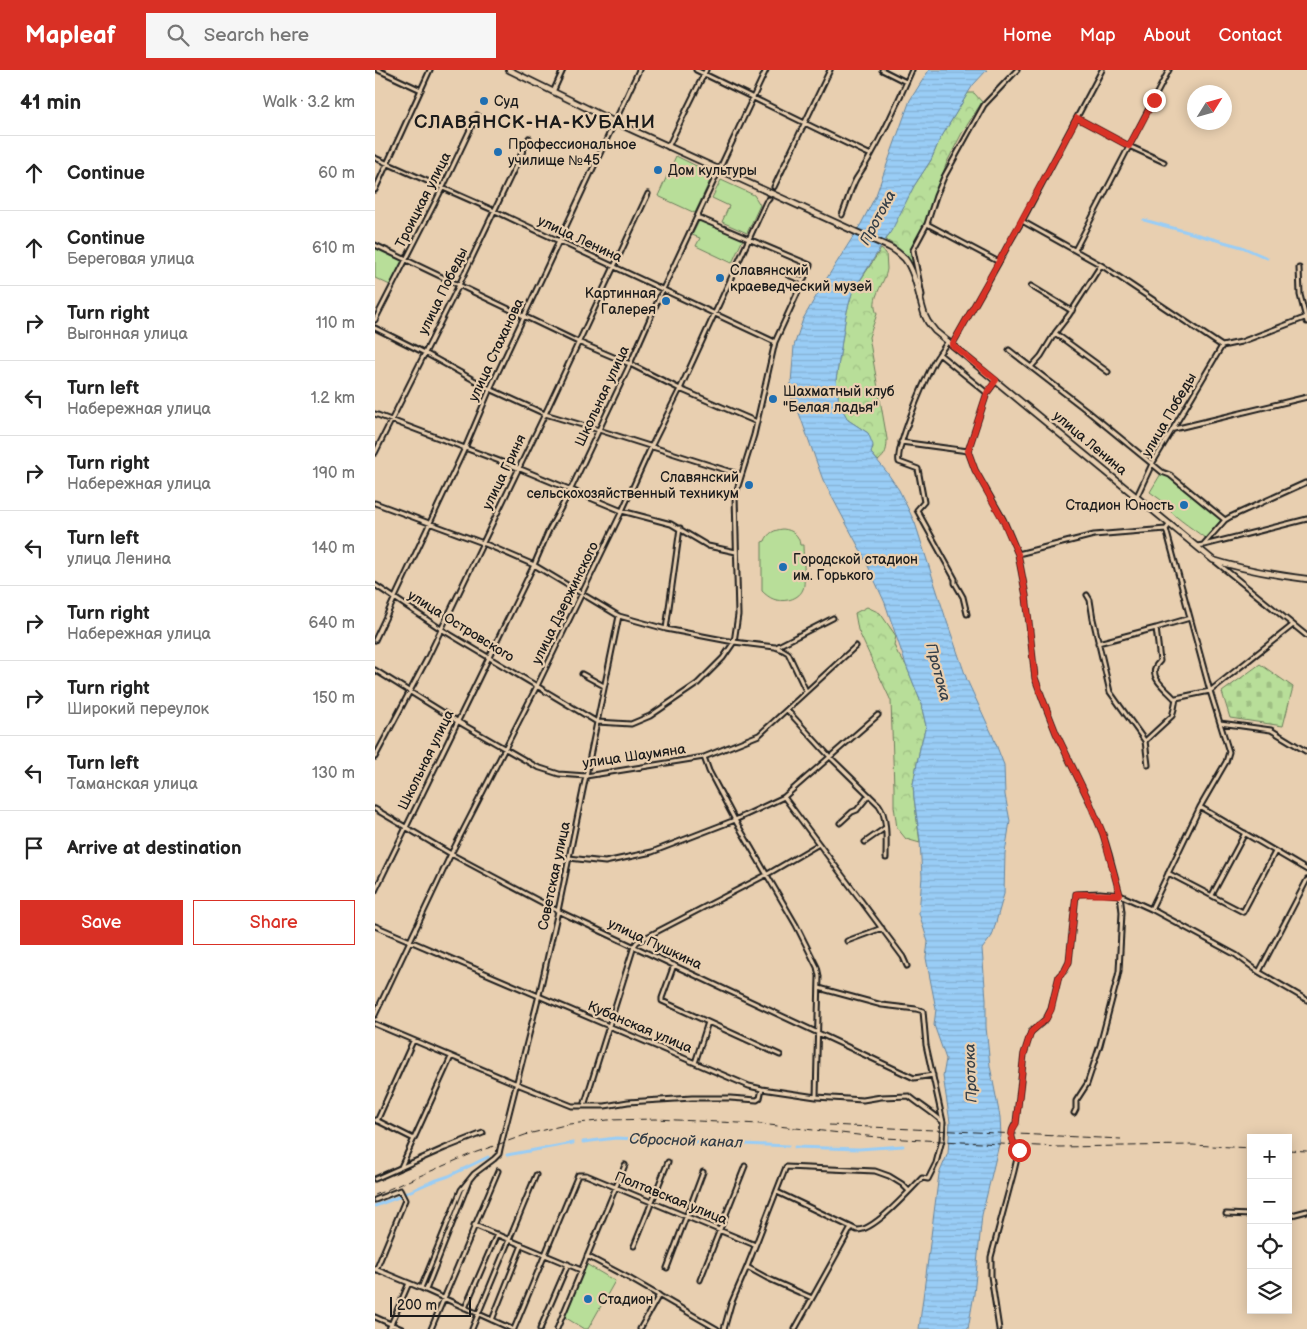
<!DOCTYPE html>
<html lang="en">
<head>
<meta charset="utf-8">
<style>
  :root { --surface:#fff; --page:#f6f6f6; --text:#222; --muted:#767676; --line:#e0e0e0; --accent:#d93025 }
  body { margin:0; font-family:"Balsamiq Sans",sans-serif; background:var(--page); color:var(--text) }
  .controls { position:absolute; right:15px; bottom:15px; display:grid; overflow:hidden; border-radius:0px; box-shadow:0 2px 12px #0003 }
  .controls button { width:45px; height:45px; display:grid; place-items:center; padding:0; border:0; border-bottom:1px solid var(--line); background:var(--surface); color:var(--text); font:25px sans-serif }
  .compass { position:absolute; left:812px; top:15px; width:45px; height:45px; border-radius:50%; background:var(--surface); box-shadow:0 2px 12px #0003; rotate:53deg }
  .scale { position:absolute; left:15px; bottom:12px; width:81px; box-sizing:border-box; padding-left:5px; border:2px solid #1c1c1c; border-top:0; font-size:14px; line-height:18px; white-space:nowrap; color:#1c1c1c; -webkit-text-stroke:4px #e8cfb0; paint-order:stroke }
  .stop { position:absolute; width:15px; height:15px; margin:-11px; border:4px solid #d93025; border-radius:50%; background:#fff }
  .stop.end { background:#d93025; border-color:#fff; box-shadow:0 1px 5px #0008 }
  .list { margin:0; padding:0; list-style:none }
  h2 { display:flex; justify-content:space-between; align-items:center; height:65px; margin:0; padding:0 20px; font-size:21px }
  h2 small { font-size:16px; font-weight:400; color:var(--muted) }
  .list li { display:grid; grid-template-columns:32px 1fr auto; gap:15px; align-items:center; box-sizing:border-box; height:75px; padding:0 20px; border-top:1px solid var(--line) }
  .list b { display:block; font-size:19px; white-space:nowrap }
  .list p { margin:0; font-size:16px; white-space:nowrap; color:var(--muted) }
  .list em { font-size:16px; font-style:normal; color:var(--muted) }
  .actions { display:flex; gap:10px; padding:15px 20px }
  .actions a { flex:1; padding:11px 0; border:1px solid var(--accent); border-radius:0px; text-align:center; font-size:18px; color:var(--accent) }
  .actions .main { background:var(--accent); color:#fff }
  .icon { flex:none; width:28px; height:28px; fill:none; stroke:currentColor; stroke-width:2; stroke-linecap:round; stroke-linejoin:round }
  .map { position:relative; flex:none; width:932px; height:1259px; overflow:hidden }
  header { display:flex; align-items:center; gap:30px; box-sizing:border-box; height:70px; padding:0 25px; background:var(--accent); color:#fff }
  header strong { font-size:24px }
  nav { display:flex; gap:28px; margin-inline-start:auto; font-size:18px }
  .search { width:350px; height:45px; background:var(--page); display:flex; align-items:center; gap:12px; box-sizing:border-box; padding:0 18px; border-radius:0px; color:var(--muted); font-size:19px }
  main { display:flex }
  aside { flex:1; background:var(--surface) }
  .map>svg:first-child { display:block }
  .forest { fill:url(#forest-crowns); stroke:#6a7d5a }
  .cemetery { fill:url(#cemetery-stones); stroke:#6a7d5a }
  .green { fill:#b8de99; stroke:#6a7d5a }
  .water { fill:url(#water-rules); stroke:#67869f }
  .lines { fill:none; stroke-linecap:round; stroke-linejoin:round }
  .canal { stroke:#99cdf6; stroke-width:3 }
  .minor-casing { stroke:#1c1c1c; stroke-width:7 }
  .major-casing { stroke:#1c1c1c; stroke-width:8 }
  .minor { stroke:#e8cfb0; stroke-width:3 }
  .major { stroke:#e8cfb0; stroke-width:4.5 }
  .rail { stroke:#1c1c1c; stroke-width:1; stroke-dasharray:8 4; stroke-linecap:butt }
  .route { stroke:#d93025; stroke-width:6 }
  .poi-dot { fill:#1f6fb2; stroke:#e8cfb0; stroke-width:2 }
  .labels { text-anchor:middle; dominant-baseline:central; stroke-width:4.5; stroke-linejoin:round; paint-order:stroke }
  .poi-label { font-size:14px; fill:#1c1c1c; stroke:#e8cfb0; text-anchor:start }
  .street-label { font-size:14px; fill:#1c1c1c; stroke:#e8cfb0 }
  .water-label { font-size:15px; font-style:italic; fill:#353f48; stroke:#e8cfb0 }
  .district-label { font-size:19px; font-weight:bold; letter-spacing:1px; fill:#1c1c1c; stroke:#e8cfb0 }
</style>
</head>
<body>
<header>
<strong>Mapleaf</strong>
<div class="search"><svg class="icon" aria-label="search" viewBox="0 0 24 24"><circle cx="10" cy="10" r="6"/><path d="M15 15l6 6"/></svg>Search here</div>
<nav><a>Home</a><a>Map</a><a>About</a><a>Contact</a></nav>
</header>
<main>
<aside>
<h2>41 min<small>Walk · 3.2 km</small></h2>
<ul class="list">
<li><svg class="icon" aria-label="ahead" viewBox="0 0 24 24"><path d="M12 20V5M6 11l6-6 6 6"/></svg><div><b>Continue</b></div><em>60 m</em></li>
<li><svg class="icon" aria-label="ahead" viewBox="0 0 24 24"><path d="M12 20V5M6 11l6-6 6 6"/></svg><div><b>Continue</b><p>Береговая улица</p></div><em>610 m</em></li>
<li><svg class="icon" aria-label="right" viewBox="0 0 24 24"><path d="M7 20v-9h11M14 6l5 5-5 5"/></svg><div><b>Turn right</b><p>Выгонная улица</p></div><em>110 m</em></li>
<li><svg class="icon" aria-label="left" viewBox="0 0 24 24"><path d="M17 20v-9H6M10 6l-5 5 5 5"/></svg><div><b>Turn left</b><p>Набережная улица</p></div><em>1.2 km</em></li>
<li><svg class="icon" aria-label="right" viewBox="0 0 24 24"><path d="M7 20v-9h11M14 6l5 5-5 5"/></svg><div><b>Turn right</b><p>Набережная улица</p></div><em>190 m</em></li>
<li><svg class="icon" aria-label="left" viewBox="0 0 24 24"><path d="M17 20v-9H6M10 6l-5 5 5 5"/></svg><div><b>Turn left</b><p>улица Ленина</p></div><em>140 m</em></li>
<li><svg class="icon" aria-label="right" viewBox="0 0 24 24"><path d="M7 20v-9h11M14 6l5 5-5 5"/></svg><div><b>Turn right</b><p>Набережная улица</p></div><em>640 m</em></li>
<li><svg class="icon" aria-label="right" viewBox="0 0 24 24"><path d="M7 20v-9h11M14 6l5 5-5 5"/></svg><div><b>Turn right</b><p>Широкий переулок</p></div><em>150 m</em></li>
<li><svg class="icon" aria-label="left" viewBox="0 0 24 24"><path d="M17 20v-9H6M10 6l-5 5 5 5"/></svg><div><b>Turn left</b><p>Таманская улица</p></div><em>130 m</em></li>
<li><svg class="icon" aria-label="arrive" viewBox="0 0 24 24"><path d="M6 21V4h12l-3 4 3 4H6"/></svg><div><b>Arrive at destination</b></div></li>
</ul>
<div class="actions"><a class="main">Save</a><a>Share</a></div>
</aside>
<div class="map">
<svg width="932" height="1259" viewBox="0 0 932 1259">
  <defs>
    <pattern id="forest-crowns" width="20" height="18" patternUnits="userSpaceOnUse" patternTransform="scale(1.25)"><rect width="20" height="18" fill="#b8de99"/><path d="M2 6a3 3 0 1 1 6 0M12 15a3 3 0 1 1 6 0" fill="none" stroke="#9ebe83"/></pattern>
    <pattern id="cemetery-stones" width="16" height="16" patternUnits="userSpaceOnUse" patternTransform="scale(1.25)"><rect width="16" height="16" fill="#b8de99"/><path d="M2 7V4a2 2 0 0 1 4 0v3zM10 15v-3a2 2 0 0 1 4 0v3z" fill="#9ebe83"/></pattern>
    <pattern id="water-rules" width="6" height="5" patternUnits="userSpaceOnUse" patternTransform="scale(1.25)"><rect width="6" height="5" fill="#99cdf6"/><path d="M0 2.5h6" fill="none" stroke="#83afd2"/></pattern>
  </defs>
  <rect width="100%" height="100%" fill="#e8cfb0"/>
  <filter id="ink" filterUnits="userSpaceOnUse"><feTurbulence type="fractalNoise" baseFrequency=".02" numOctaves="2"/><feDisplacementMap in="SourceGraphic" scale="10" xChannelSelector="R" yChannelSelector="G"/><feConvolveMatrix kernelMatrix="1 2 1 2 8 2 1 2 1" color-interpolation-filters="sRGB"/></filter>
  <g filter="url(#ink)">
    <!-- forest -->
    <path class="forest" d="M593,23H599L607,32L587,63L572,92L550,153L535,181L542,206L541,207C532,186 531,182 511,170L539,116L556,90L564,71Z
      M506,179L511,183C511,188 512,194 512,199C510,214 494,228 502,244L494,267L512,369C512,379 511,385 503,391L496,383L498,377L493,363L473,350L464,333L461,310L471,244L477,223Z
      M492,537L505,543L521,566L519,575L523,584L531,595L545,630L551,656L545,678L538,714L539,728L545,773L531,769L522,758L519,736V718L516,631L483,560L480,543Z"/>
    <!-- cemetery -->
    <path class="cemetery" d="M885,594L918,617L908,656L855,648L847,622Z"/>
    <!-- green -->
    <path class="green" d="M301,86L338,104L320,143L283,126Z
      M346,110L379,125L385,135L372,163L347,152L354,136L337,128Z
      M325,149L368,169L357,193L321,176L325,168L317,165Z
      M0,178L28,190L15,215L0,208Z
      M787,402L847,449L830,468C817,458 794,444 786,430L775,422Z
      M408,459C418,460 424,465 425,475H428C428,483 431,514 428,519C426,525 419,529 413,530C402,532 395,529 387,521V472L390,471C393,463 399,460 408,459Z
      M211,1194L240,1211L213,1259H209L188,1246Z"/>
    <!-- water -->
    <path class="water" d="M554,0H612L598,15L593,23L564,71L556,90L539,116L518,158L477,223L471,245L461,310L464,333L473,350L493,363L498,375L496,383L511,401L524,420L540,453L570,546L592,610L617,664L629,695L630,725L635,751L630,783L629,824L617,866L607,879L611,929V957L615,996L625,1047L626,1066L607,1145L599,1224L593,1259H544L564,1104L573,1083L575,1052L568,1006L571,989L559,955L561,939L551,888L553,872L544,843L547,807L545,770L539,728L538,714L545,678L551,656L545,630L531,595L510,533L488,485L448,410L424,343L415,325L419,276L428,249L447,216L486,154L501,125L535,30Z"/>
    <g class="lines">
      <!-- canal -->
      <path class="canal" d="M769,150L867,177L892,188
        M208,1072L241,1068L413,1076
        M420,1077L484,1079L528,1076
        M132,1085L198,1073
        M29,1124L56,1112L74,1106L113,1087
        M0,1136L26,1126"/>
      <defs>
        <path id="minor" d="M3,0L46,20
          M321,0C379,28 437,57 496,85
          M507,0L531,12
          M178,22L188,0
          M702,48L754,76L789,92
          M293,77L331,0
          M0,88L120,141L400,272
          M399,117L455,0
          M0,120L55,0
          M467,145C471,135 476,118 481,109C503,77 521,36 537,0
          M322,147L435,195L428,211L413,205
          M647,151L726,195L847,276
          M552,154L624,192
          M0,175L203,272L255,294L305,319L382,352
          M700,180L794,0
          M924,198L925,225L932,252
          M656,216L697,241
          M545,230L547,225L538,180L552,154L561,126L569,107L609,35L642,0
          M0,250L69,115L102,45
          M0,258L50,283L115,319L170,344L224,360L366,405
          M680,263L733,302
          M573,271C568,279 562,286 558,294C550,310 520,378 524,392L543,399L549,432L542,440L580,509V513L588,527L592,544
          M577,275L624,192L633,175L647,151L727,0
          M847,276L866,272L932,247
          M634,280L710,339L787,402L795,405L850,450
          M564,284L612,323
          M656,297L666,286L680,263L694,245L726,195
          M621,311L612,323L593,381L600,400L628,449L643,484L651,526L660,608L668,630L681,663L715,733L728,764L734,784L745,825L747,842L744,901L742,910L725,975L712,1014L701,1031V1039L699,1043
          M0,344L143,398L247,441L296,454L333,476L361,482
          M799,359L932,327
          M526,372L593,381
          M0,383L84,215L154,68
          M762,426L777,394L847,276
          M0,433L108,473L159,495L244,546L291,559L359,572L400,577L408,580L413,583L431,621
          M829,475L932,449
          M822,476L828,475L850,450L855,447L930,413
          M643,484L719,465L791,459
          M841,492L932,566
          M0,515L66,559L222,652L256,654L275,646L322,614L348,588L359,572L363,545L360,426L379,365L400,272L428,211
          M712,525L715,530L718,549L735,622L770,671L773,695
          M781,558L785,591C783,593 781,595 780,598C776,609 793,621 799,628H800
          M291,559L305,458
          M0,570L90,378L115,319L264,0
          M723,573L781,558L815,548
          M401,577L458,548
          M0,600L82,651L162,697L184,704L211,706L329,687L384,665L481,576
          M207,604L229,616
          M412,640L455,687L504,735C513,747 511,773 511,788
          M845,653L896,660L932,682
          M770,671L797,646L799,639L801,628L835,621L918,555
          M0,687L52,589L170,344L273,124
          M329,687L334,701L360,750L421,855L442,897L444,906L441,1027
          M409,727L528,887L532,896
          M825,737L932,800
          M0,739L76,784L183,841L539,1008L558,1005
          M465,753L477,742L482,740L494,725
          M490,772L510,758
          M194,788L230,792L277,782L360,750L409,727L503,645
          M793,803L868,842L900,782
          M0,821L159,495L174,460L195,421L255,294L288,219L391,0
          M837,825L870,763
          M776,839L825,737L851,692L854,682L835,621L791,459L795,454
          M0,856L374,1016L387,1019L441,1027L488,1030L506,1027L534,1026C545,1035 557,1042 568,1052L567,1070L561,1093L553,1109L547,1108C534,1121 499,1161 482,1160L402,1122
          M472,871L507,858
          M299,895L287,928V931L405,985
          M884,902L932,810
          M444,918L507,935L541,939L548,941L551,975L568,1052
          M0,945L76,784L162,616L247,441L276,377L305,319L391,132L394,129
          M0,954L142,1014L197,1036H230L253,1032L317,1028H355L382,1030L385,1028L387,1019
          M320,993L333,952
          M209,1036L259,876L262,872L391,805L444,774
          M1,1050L39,1069
          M2,1051L38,971
          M26,1097L76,987
          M0,1109L70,1078L108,1063
          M0,1130L25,1120L30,1130L1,1200
          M851,1144L876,1145
          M913,1146L932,1141
          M99,1155L206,1200
          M259,1176L293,1092
          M212,1186L252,1207L342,1259
          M372,1197L392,1208L437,1228
          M292,1198L328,1102
          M0,1199L46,1218L137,1259
          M325,1210L370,1096
          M46,1218L86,1120L99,1104L119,1089L124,1084L125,1079L164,925L183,841L244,546
          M51,1220L94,1111
          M90,1238L122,1164
          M0,1247L27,1259
          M117,1250L147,1175
          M14,1259L34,1213
          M56,1259L123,1101
          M97,1259L161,1105
          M139,1259L203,1105H211L380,1175
          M165,1259L193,1194
          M182,1259L250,1095
          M265,1259L284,1225
          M349,1259L356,1234L372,1197L411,1097L500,1101L514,1106L527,1114L534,1121
          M420,1259L476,1158
          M624,1259L616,1206V1187L639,1101L644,1080C636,1071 634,1063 641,1053L649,984L656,962L671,949L676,939L684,906L690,900L694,892L701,824L725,823L745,825L776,839L861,885L884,902L932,930"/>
        <path id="major" d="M134,0L240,52L514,177C520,180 525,184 530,189C541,203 544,229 550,246L553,252L560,261L838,490C869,500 900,505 932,509"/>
      </defs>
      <!-- minor casing -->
      <use href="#minor" class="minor-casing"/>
      <!-- major casing -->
      <use href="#major" class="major-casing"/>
      <!-- minor -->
      <use href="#minor" class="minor"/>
      <!-- major -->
      <use href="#major" class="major"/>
      <!-- rail -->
      <path class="rail" d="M454,1055L746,1069
        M913,1080L932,1081
        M0,1125L96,1084L153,1064L194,1054L233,1050L281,1049L385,1054L510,1068L683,1077L817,1075L876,1078"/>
    </g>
  </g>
  <g class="lines" filter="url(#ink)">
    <!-- route -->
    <path class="route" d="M644,1080C636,1072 634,1063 641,1054L649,984L656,962L671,949L676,940L684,906L690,900L694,892L701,824L745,825L728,764L715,733L681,663L668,630L660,608L651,526L643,484L628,450L600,400L593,381L612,323L621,310L577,275C620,200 661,124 702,48L754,76L779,30"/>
  </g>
  <!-- markers -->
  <g class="poi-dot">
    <circle cx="109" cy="31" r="5"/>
    <circle cx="123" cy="82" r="5"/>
    <circle cx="283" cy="100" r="5"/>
    <circle cx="345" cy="208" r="5"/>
    <circle cx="291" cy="231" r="5"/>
    <circle cx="398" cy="329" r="5"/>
    <circle cx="374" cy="415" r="5"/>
    <circle cx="809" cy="435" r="5"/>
    <circle cx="408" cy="497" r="5"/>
    <circle cx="213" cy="1229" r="5"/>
  </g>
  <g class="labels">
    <!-- poi labels -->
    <g class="poi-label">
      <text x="119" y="31">Суд</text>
      <text x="133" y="74">Профессиональное<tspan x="133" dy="16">училище №45</tspan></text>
      <text x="293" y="100">Дом культуры</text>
      <text x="355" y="200">Славянский<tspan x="355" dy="16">краеведческий музей</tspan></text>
      <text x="281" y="223" text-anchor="end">Картинная<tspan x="281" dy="16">Галерея</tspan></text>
      <text x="408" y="321">Шахматный клуб<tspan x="408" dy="16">"Белая ладья"</tspan></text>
      <text x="364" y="407" text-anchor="end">Славянский<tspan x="364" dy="16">сельскохозяйственный техникум</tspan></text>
      <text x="799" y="435" text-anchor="end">Стадион Юность</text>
      <text x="418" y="489">Городской cтадион<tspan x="418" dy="16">им. Горького</tspan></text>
      <text x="223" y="1229">Стадион</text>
    </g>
    <!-- street labels -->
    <g class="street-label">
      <text transform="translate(48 130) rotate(-63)">Троицкая улица</text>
      <text transform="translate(205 169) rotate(25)">улица Ленина</text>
      <text transform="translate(68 221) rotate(-64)">улица Победы</text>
      <text transform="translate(121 280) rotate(-65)">улица Стаханова</text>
      <text transform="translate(227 326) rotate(-65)">Школьная улица</text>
      <text transform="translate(794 345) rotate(-60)">улица Победы</text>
      <text transform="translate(715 373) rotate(40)">улица Ленина</text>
      <text transform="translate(129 402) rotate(-64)">улица Гриня</text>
      <text transform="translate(190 533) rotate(-64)">улица Дзержинского</text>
      <text transform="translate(86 556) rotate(32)">улица Островского</text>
      <text transform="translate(259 686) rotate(-8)">улица Шаумяна</text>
      <text transform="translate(51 690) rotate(-64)">Школьная улица</text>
      <text transform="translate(179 806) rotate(-78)">Советская улица</text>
      <text transform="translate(280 874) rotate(25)">улица Пушкина</text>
      <text transform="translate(265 957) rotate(23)">Кубанская улица</text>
      <text transform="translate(296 1128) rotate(22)">Полтавская улица</text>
    </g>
    <!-- water labels -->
    <g class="water-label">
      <text transform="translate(503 148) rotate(-62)">Протока</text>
      <text transform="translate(563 602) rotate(75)">Протока</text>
      <text transform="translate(596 1003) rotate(-92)">Протока</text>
      <text transform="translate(311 1071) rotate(2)">Сбросной канал</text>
    </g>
    <!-- district labels -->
    <g class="district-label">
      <text x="160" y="52">СЛАВЯНСК-НА-КУБАНИ</text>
    </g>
  </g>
</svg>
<div class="controls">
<button>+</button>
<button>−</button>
<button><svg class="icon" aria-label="locate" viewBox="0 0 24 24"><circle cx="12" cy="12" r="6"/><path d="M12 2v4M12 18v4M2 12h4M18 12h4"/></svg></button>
<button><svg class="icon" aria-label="layers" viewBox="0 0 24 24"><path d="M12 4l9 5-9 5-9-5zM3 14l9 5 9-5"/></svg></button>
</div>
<svg class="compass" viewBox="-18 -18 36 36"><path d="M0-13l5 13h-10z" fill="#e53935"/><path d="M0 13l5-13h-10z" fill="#767676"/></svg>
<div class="scale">200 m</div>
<div class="stop" style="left:644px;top:1080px"></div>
<div class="stop end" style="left:779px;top:30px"></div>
</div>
</main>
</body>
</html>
